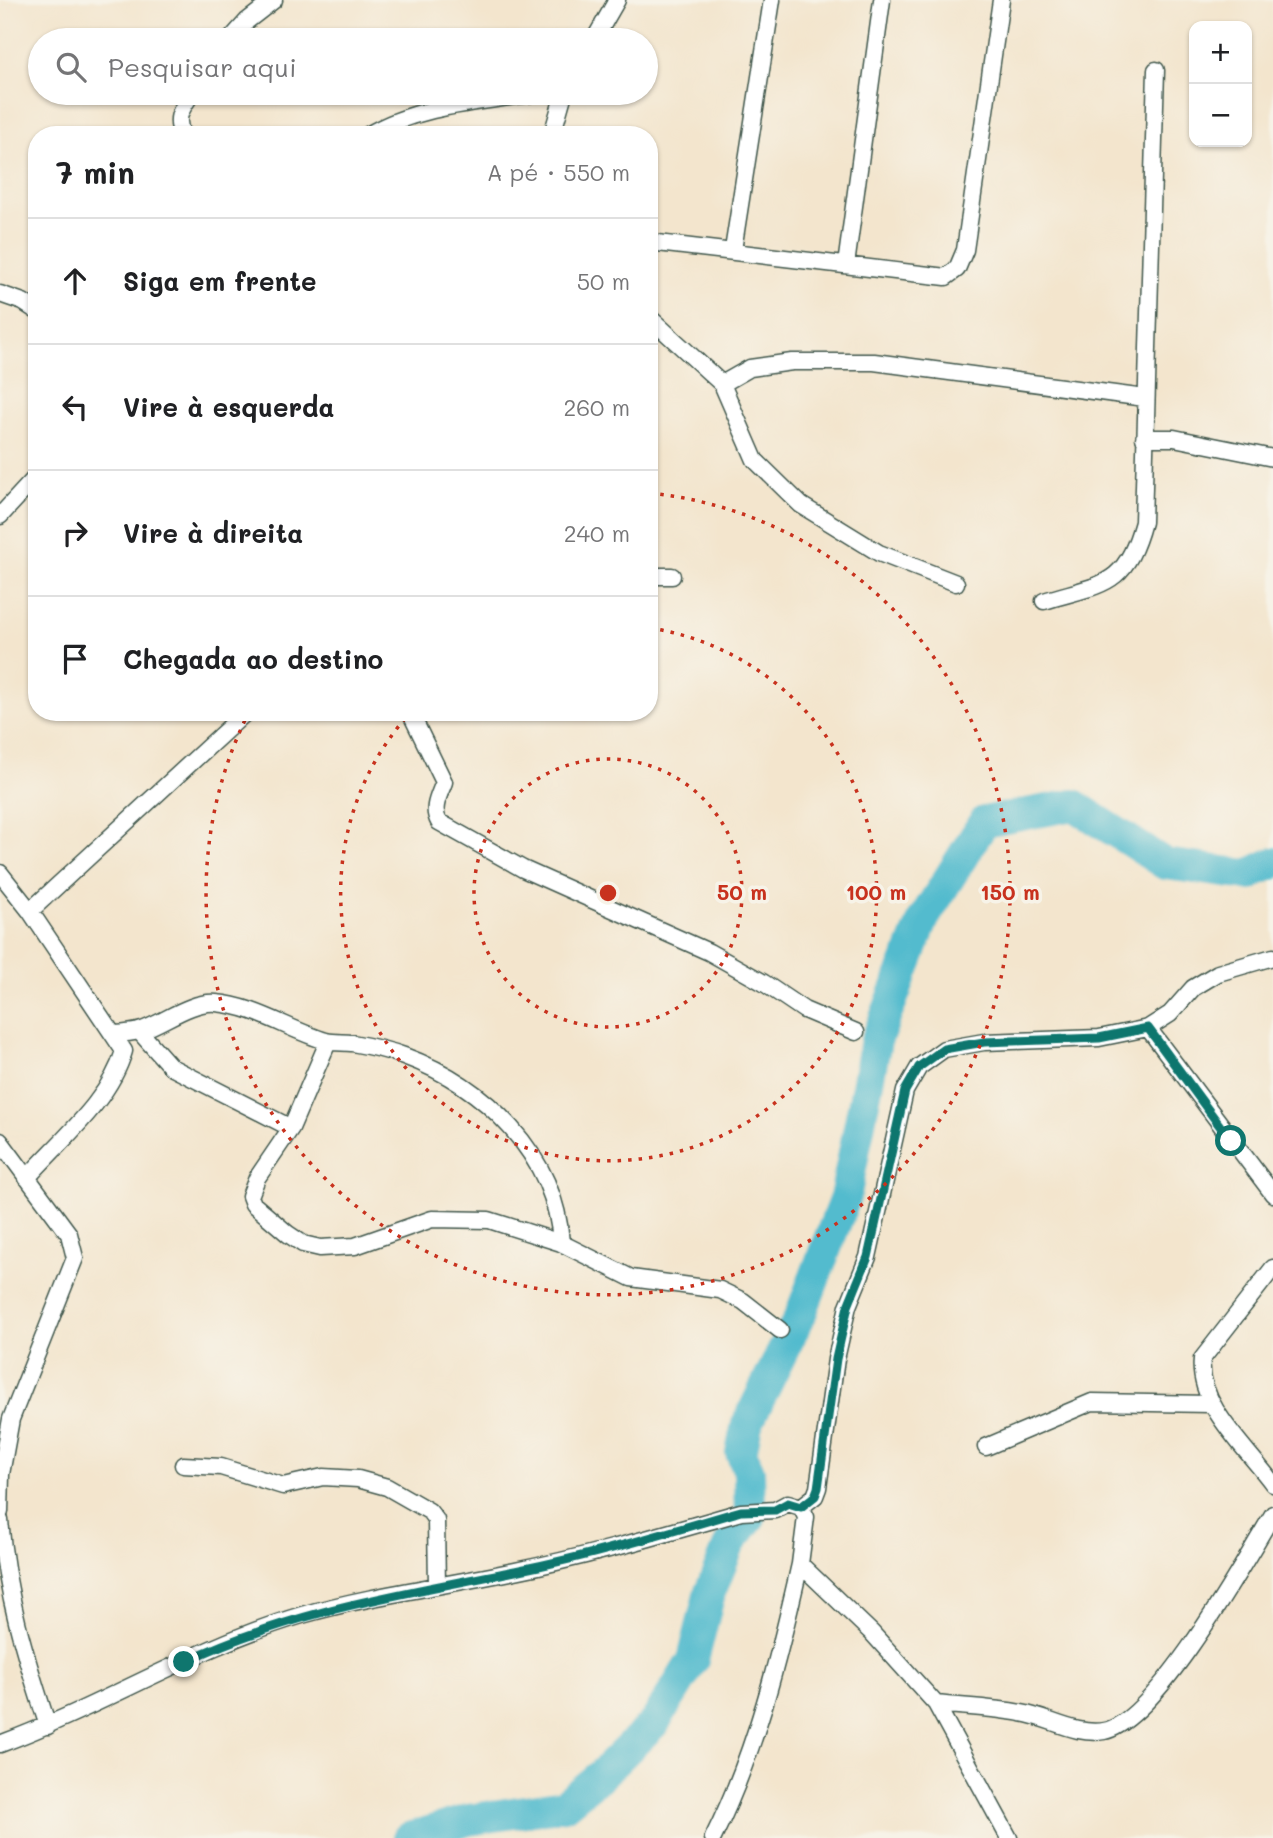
<!DOCTYPE html>
<html lang="pt">
<head>
<meta charset="utf-8">
<style>
  :root { --surface:#fff; --page:#f6f6f6; --text:#202124; --muted:#757577; --line:#e0e0e0 }
  body { margin:0; font-family:Mali,sans-serif; background:var(--page); color:var(--text) }
  .controls { position:absolute; right:21px; top:21px; display:grid; overflow:hidden; border-radius:14px; box-shadow:0 2px 5px #0004 }
  .controls button { width:63px; height:63px; display:grid; place-items:center; padding:0; border:0; border-bottom:2px solid var(--line); background:var(--surface); color:var(--text); font:35px sans-serif }
  .stop { position:absolute; width:21px; height:21px; margin:-16px; border:5px solid #0f766e; border-radius:50%; background:#fff }
  .stop.end { background:#0f766e; border-color:#fff; box-shadow:0 2px 7px #0008 }
  .list { margin:0; padding:0; list-style:none }
  h2 { display:flex; justify-content:space-between; align-items:center; height:91px; margin:0; padding:0 28px; font-size:30px }
  h2 small { font-size:23px; font-weight:400; color:var(--muted) }
  .list li { display:grid; grid-template-columns:46px 1fr auto; gap:21px; align-items:center; box-sizing:border-box; height:126px; padding:0 28px; border-top:2px solid var(--line) }
  .list b { display:block; font-size:26px; white-space:nowrap }
  .list em { font-size:23px; font-style:normal; color:var(--muted) }
  .icon { flex:none; width:38px; height:38px; fill:none; stroke:currentColor; stroke-width:2; stroke-linecap:round; stroke-linejoin:round }
  .map { position:relative; flex:none; width:1273px; height:1838px; overflow:hidden }
  .search { position:absolute; background:var(--surface); box-shadow:0 2px 5px #0004; left:28px; top:28px; width:630px; height:77px; display:flex; align-items:center; gap:18px; box-sizing:border-box; padding:0 24px; border-radius:38px; color:var(--muted); font-size:26px }
  .panel { position:absolute; background:var(--surface); box-shadow:0 2px 5px #0004; left:28px; top:126px; width:630px; height:595px; border-radius:28px }
  .map>svg:first-child { display:block }
  .lines { fill:none; stroke-linecap:round; stroke-linejoin:round }
  .river { stroke:#52bbce; stroke-width:32 }
  .street-casing { stroke:#3f564b; stroke-width:19 }
  .street { stroke:#fff; stroke-width:16 }
  .route { stroke:#0f766e; stroke-width:9 }
  .ring { fill:none; stroke:#c8321e; stroke-width:3.5; stroke-dasharray:3.5 7 }
  .centre { fill:#c8321e; stroke:#f7f3e8; stroke-width:3.5 }
  .ring-label { font-size:21px; text-anchor:middle; font-weight:bold; fill:#c8321e; stroke:#f7f3e8; stroke-width:7; stroke-linejoin:round; paint-order:stroke }
</style>
</head>
<body>
<div class="map">
<svg width="1273" height="1838" viewBox="0 0 1273 1838">
  <rect width="100%" height="100%" fill="#f7f3e8"/>
  <filter id="ink" filterUnits="userSpaceOnUse"><feTurbulence type="fractalNoise" baseFrequency=".0143" numOctaves="2"/><feDisplacementMap in="SourceGraphic" scale="14" xChannelSelector="R" yChannelSelector="G"/><feConvolveMatrix kernelMatrix="1 2 1 2 8 2 1 2 1" color-interpolation-filters="sRGB"/></filter>
  <filter id="wash" filterUnits="userSpaceOnUse"><feTurbulence type="fractalNoise" baseFrequency=".00686" numOctaves="4" result="noise"/><feDisplacementMap in="SourceGraphic" scale="28" xChannelSelector="R" yChannelSelector="G"/><feGaussianBlur stdDeviation="1.57" result="paint"/><feColorMatrix in="noise" values="0 0 0 0 0 0 0 0 0 0 0 0 0 0 0 0 0 1.4 0 .05"/><feComposite in="paint" operator="in"/></filter>
  <g filter="url(#wash)">
    <rect width="100%" height="100%" fill="#f3e5cd"/>
    <g class="lines">
      <!-- river -->
      <path class="river" d="M409,1838L468,1820L564,1805L602,1774L655,1722L693,1660L710,1592L730,1543L750,1517L749,1471L741,1453L747,1424L800,1316L845,1198L876,1041L924,918L984,822L1074,805L1165,864L1248,875L1273,863"/>
    </g>
  </g>
  <g filter="url(#ink)">
    <g class="lines">
      <defs>
        <path id="street" d="M230,40L247,21L274,0
          M594,40L617,0
          M183,135C173,118 183,107 192,93
          M368,135C416,106 480,102 535,93
          M552,135L564,93
          M649,242L946,277L957,269L965,250L1001,0
          M733,250L772,0
          M846,265L882,0
          M0,294L23,302L37,311
          M649,317L722,384L755,460L801,505L879,553L956,583
          M722,384L750,368L792,362H874L1145,398
          M1144,438H1174L1273,458
          M0,516L37,476
          M649,576H672
          M1044,601C1103,583 1125,588 1143,522L1156,70
          M410,712L444,782C439,796 431,808 439,822L523,869L709,952L764,983L804,1010L856,1032
          M0,873L30,911L124,1051C110,1100 61,1140 27,1178
          M30,911L246,712
          M1148,1028L1273,1194
          M139,1031L171,1067L291,1128
          M116,1034C125,1033 134,1033 142,1030C165,1022 191,1001 216,1003C255,1006 289,1030 326,1041C334,1043 344,1042 352,1043C369,1046 388,1050 404,1056C484,1085 556,1155 561,1243
          M328,1042L291,1128L257,1178L250,1196L253,1204L288,1234L303,1244L320,1248L355,1246L432,1219L489,1220L561,1243L631,1278L720,1290L743,1301L780,1330
          M0,1141L69,1234L75,1258L11,1419L1,1474L0,1512
          M1273,1268L1202,1359C1197,1405 1246,1447 1273,1484
          M986,1447L1092,1402L1210,1404
          M183,1465L221,1467L283,1486L323,1477L358,1479L387,1487L429,1511L436,1520L437,1586
          M801,1507L815,1496L818,1488L836,1359L848,1306L868,1257L905,1091L919,1067L944,1049L984,1042L1099,1038L1148,1028L1170,1014L1193,988L1218,973L1273,957
          M0,1520C6,1594 25,1656 48,1726
          M936,1704C964,1707 993,1708 1021,1713C1048,1717 1076,1736 1104,1731C1155,1722 1245,1561 1273,1514
          M0,1744C103,1706 197,1646 302,1615C372,1595 444,1586 515,1571C591,1556 667,1533 741,1512L775,1510L788,1503L801,1507L806,1517L800,1564L872,1633L936,1704L1009,1838
          M713,1838C756,1751 779,1657 800,1564"/>
      </defs>
      <!-- street casing -->
      <use href="#street" class="street-casing"/>
      <!-- street -->
      <use href="#street" class="street"/>
    </g>
  </g>
  <g class="lines" filter="url(#ink)">
    <!-- route -->
    <path class="route" d="M184,1662C294,1610 398,1595 515,1571C591,1556 667,1533 741,1511L775,1510L788,1503L801,1507L815,1496L818,1488L836,1359L848,1306L868,1257L905,1091L919,1067L944,1049L984,1042L1099,1038L1148,1028L1231,1141"/>
  </g>
  <!-- distance rings -->
  <g class="ring">
    <circle cx="608" cy="893" r="134"/>
    <path d="M650 628A268 268 0 1 1 409 714"/>
    <path d="M650 493A402 402 0 1 1 248 714"/>
  </g>
  <circle cx="608" cy="893" r="10" class="centre"/>
  <g class="ring-label">
    <text x="742" y="900">50 m</text>
    <text x="876" y="900">100 m</text>
    <text x="1010" y="900">150 m</text>
  </g>
</svg>
<div class="controls">
<button>+</button>
<button>−</button>
</div>
<div class="stop" style="left:1231px;top:1141px"></div>
<div class="stop end" style="left:184px;top:1662px"></div>
<div class="search"><svg class="icon" aria-label="search" viewBox="0 0 24 24"><circle cx="10" cy="10" r="6"/><path d="M15 15l6 6"/></svg>Pesquisar aqui</div>
<section class="panel">
<h2>7 min<small>A pé · 550 m</small></h2>
<ul class="list">
<li><svg class="icon" aria-label="ahead" viewBox="0 0 24 24"><path d="M12 20V5M6 11l6-6 6 6"/></svg><div><b>Siga em frente</b></div><em>50 m</em></li>
<li><svg class="icon" aria-label="left" viewBox="0 0 24 24"><path d="M17 20v-9H6M10 6l-5 5 5 5"/></svg><div><b>Vire à esquerda</b></div><em>260 m</em></li>
<li><svg class="icon" aria-label="right" viewBox="0 0 24 24"><path d="M7 20v-9h11M14 6l5 5-5 5"/></svg><div><b>Vire à direita</b></div><em>240 m</em></li>
<li><svg class="icon" aria-label="arrive" viewBox="0 0 24 24"><path d="M6 21V4h12l-3 4 3 4H6"/></svg><div><b>Chegada ao destino</b></div></li>
</ul>
</section>
</div>
</body>
</html>
